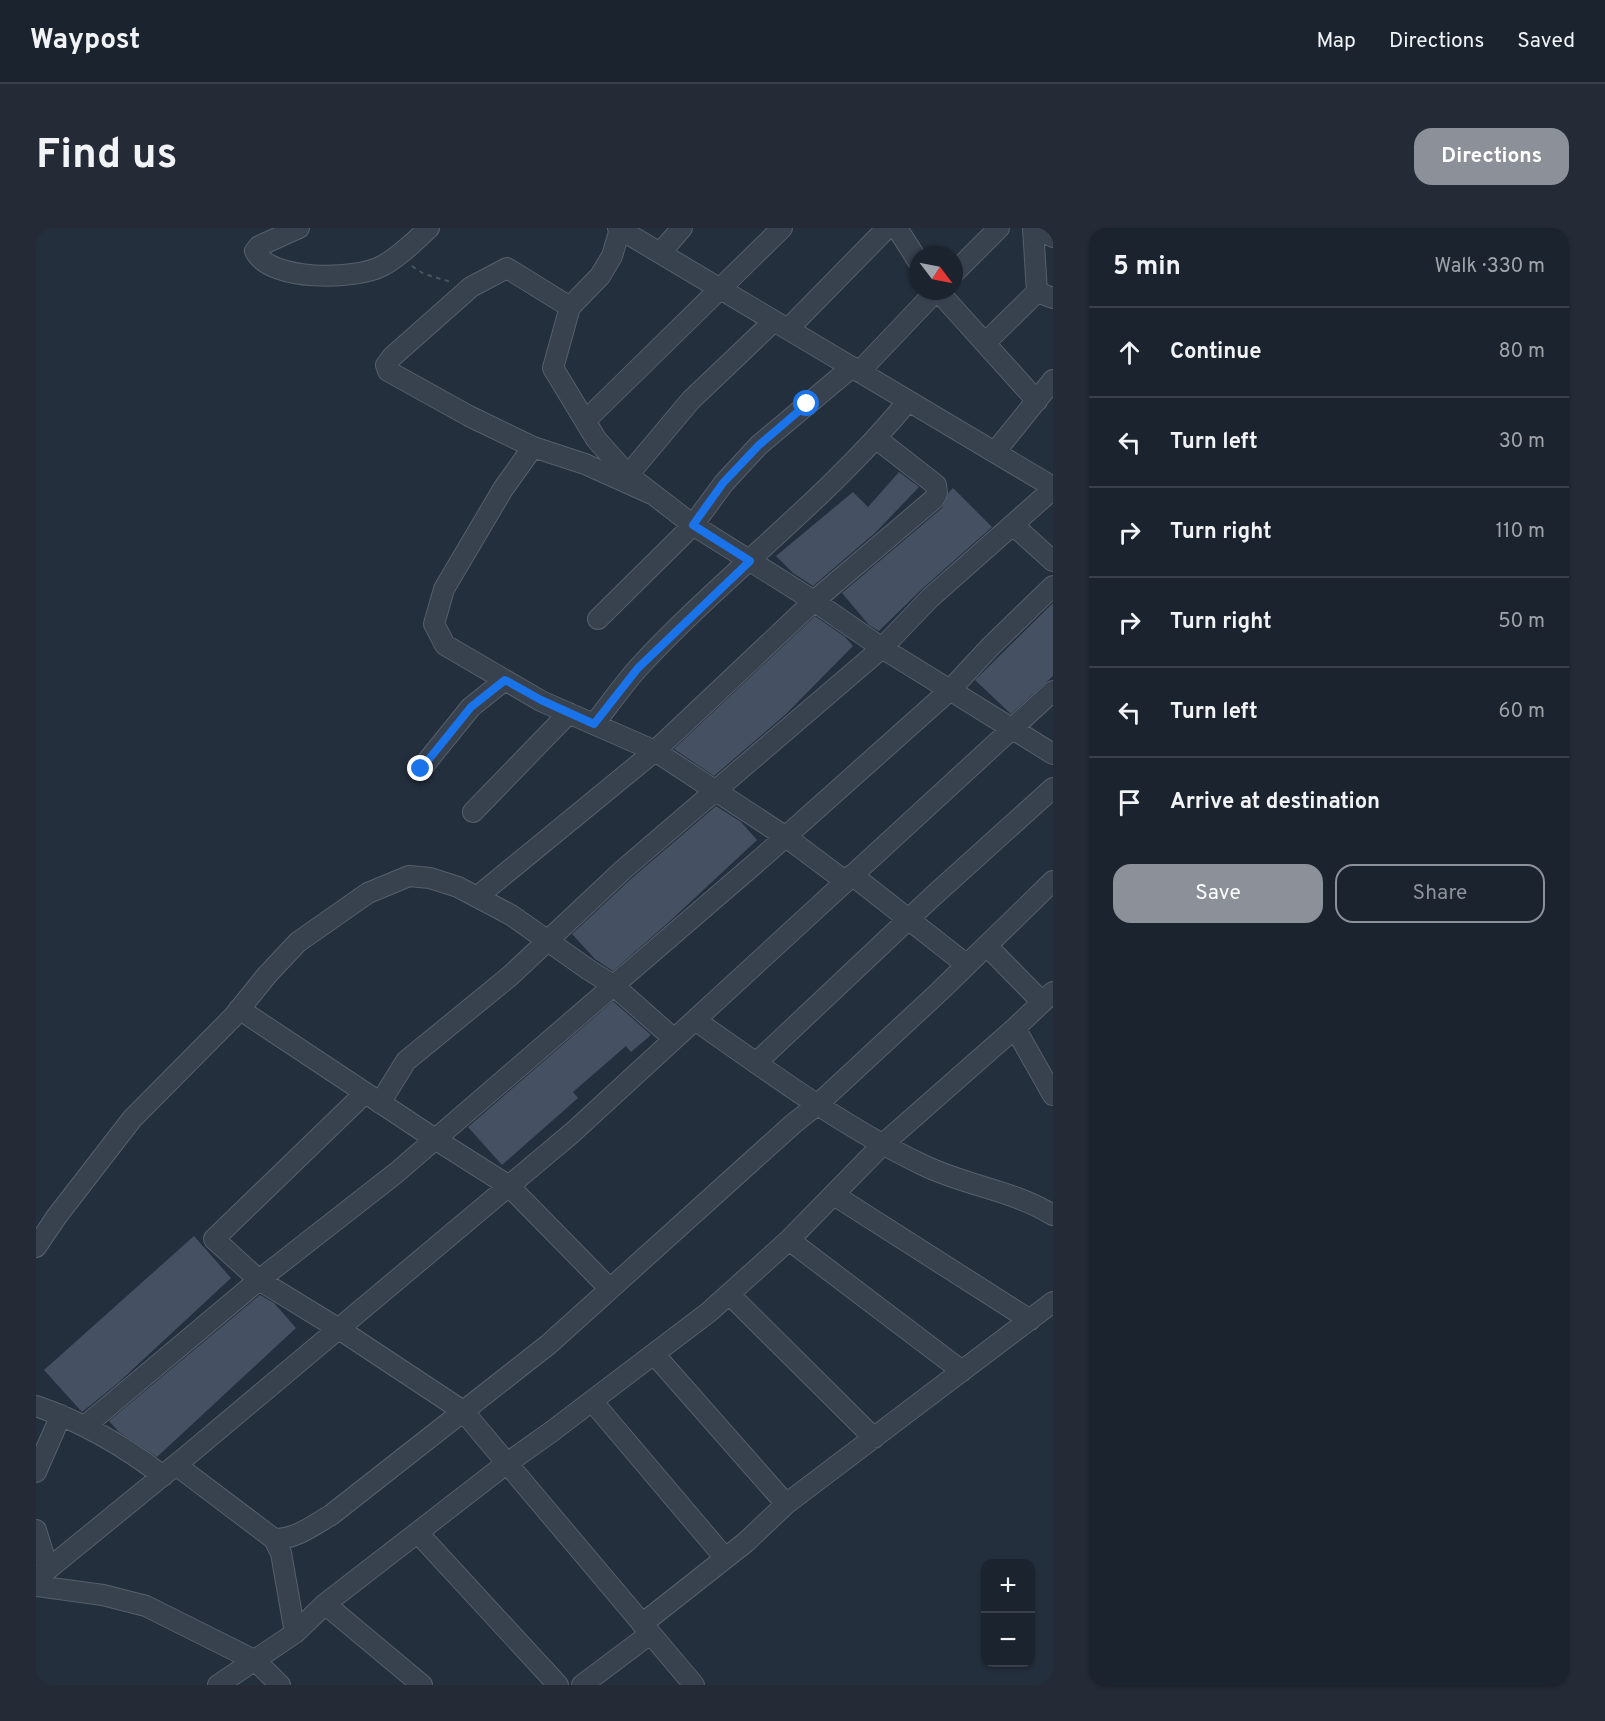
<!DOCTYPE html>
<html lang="en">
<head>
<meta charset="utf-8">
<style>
  :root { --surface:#1b232e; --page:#242b36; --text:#f1f3f6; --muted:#a0a4aa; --line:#39404a; --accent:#8c9099 }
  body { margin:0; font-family:Overpass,sans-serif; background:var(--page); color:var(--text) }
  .controls { position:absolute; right:18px; bottom:18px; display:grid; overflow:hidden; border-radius:12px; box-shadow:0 2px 4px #0004 }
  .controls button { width:54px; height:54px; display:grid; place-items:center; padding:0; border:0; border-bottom:2px solid var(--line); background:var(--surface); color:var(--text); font:30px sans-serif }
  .compass { position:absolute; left:873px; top:18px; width:54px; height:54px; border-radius:50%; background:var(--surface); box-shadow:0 2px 4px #0004; rotate:122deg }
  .stop { position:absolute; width:18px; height:18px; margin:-14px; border:4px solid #1a73e8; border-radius:50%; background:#fff }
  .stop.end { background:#1a73e8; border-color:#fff; box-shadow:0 2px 6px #0008 }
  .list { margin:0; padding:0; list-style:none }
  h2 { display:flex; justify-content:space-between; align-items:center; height:78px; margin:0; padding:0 24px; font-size:26px }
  h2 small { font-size:20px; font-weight:400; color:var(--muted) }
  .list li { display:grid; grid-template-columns:39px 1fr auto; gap:18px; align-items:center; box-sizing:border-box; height:90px; padding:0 24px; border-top:2px solid var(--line) }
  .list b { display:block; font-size:22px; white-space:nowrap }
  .list em { font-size:20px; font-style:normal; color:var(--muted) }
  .actions { display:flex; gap:12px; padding:18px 24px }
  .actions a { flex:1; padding:14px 0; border:2px solid var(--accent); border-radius:18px; text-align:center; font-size:21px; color:var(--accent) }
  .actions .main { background:var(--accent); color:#fff }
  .icon { flex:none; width:33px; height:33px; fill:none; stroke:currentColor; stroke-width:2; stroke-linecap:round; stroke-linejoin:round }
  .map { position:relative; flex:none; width:1017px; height:1457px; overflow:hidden; border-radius:18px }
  header { display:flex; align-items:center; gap:36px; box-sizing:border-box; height:84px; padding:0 30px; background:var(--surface); border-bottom:2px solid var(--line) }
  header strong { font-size:28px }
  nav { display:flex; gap:33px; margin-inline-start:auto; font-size:21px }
  .intro { display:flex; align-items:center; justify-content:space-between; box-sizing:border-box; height:144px; padding:0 36px }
  h1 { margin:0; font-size:42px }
  .button { padding:15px 27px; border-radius:18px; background:var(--accent); color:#fff; font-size:21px; font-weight:700 }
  main { display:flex; gap:36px; padding:0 36px }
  aside { flex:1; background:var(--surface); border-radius:18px; box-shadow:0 2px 4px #0004 }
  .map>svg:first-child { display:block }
  .building { fill:#455162 }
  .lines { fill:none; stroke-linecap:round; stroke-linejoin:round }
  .minor-casing { stroke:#565f6c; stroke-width:22 }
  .path { stroke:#44595c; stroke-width:2; stroke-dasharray:4.5 4.5; stroke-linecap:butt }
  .minor { stroke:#38414e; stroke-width:20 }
  .route { stroke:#1a73e8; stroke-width:8 }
</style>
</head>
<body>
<header>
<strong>Waypost</strong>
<nav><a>Map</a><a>Directions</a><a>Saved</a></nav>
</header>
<div class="intro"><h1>Find us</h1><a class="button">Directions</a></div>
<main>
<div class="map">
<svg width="1017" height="1457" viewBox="0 0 1017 1457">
  <rect width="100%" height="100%" fill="#242f3e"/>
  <!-- building -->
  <path class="building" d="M863,244L883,259L840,304L777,358L757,345L740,328L817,264L832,279Z
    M917,260L956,299L886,361L843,403L833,397L806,365L906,280L913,264Z
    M1017,375V448L975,486L939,452Z
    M779,388L809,409L817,418L750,486L678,548L638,521Z
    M680,578L705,594L721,612L633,694L577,743L559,731L536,706L596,650Z
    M577,773L615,807L595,824L590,818L537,864L542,870L466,937L432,899Z
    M158,1008L195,1050L82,1155L46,1184L8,1142Z
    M224,1067L238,1075L260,1100L121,1229L83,1204L73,1193Z"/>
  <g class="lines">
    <defs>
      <path id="minor" d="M263,0L223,18L219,23C234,54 320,52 346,38C363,29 379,13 393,0
        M582,0L1017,259
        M861,0L882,33
        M997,0L1001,64L1017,70
        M1001,0L1017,9
        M584,1L576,28L564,48L534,79L517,140L560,211L592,247L657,297L778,373L846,420L1017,526
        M624,25L646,0
        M918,45L963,0
        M902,63L1001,173
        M752,101L851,0
        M949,115L1001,64
        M823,144L900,63
        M550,192L746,0
        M497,219L433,188L352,143L350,137L356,129L435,59L471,40L534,79
        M959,224L1017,152
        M592,247L655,172L738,93
        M618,267L549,236L497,219L467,261L408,361L398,396L409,417L505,473L619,523L750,609L809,653
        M977,297L1017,333
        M562,391L657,297L688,255L723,217L816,139
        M558,496C573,477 587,457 603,439C689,346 792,271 872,173
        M385,541L435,479L469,452
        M437,584L533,485
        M816,647L931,737
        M442,668L619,523L778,373L898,271L901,265L900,257L841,211
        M951,718L1006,774
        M203,781L399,911L473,958L573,1060
        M659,792C732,843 804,897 885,936C929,958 974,961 1017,987
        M979,800L1017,867
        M720,835L895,670L1017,560
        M329,865L178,1011L223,1052L303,1101L427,1183L658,1457
        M344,875L370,833L474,748L588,641L846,420L894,370L1017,261
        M798,967L994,1092
        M753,1012L926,1143
        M0,1019L21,988L96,891L198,788L231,747L262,714L332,665L373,648L394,650L422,659L475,687L553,742L577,757L638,811
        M693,1066L838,1210
        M618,1126L750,1276
        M556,1173L689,1330
        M0,1178C47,1194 88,1218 127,1248
        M49,1198L223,1052L360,945L729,627L914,462L954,419L1017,358
        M140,1237L238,1311L245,1325L259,1405
        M0,1244L25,1187
        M0,1302L12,1341
        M382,1305L522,1457
        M238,1311C260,1311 276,1298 295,1287L513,1116L757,896L781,877L903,764L1017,653
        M0,1351L152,1227L536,905L1017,463
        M0,1358L67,1367L110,1378L220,1433L244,1457
        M289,1376L386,1457
        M606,1396L710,1314L750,1276L1017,1074
        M182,1457L259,1405L289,1376L470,1236L515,1204L673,1084L753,1012L846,917L979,800L1017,764
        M546,1457L614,1406"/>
    </defs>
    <!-- minor casing -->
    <use href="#minor" class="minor-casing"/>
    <!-- path -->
    <path class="path" d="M376,38L388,46L415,54"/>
    <!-- minor -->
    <use href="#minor" class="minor"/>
  </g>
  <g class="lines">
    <!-- route -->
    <path class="route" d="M385,541L435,479L469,452L505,472L558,496L602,440L714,333L657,297L687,255L723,217L771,176"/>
  </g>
</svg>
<div class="controls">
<button>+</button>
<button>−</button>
</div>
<svg class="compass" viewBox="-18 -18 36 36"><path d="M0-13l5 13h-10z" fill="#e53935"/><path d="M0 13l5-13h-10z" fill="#a0a4aa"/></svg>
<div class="stop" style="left:771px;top:176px"></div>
<div class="stop end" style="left:385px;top:541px"></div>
</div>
<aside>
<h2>5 min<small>Walk · 330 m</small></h2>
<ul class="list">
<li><svg class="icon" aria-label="ahead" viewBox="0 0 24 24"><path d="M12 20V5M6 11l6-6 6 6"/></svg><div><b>Continue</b></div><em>80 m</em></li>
<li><svg class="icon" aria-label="left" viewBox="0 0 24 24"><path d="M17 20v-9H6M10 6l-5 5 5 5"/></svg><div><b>Turn left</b></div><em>30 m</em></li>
<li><svg class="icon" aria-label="right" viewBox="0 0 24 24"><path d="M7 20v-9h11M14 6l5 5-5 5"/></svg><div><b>Turn right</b></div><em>110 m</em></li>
<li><svg class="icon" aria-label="right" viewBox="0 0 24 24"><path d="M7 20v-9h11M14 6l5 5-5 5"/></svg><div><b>Turn right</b></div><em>50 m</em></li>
<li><svg class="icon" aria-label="left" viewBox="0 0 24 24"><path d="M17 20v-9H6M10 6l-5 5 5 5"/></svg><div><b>Turn left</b></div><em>60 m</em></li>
<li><svg class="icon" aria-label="arrive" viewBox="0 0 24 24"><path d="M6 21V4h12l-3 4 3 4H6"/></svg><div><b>Arrive at destination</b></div></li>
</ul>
<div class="actions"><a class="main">Save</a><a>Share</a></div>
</aside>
</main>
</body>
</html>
